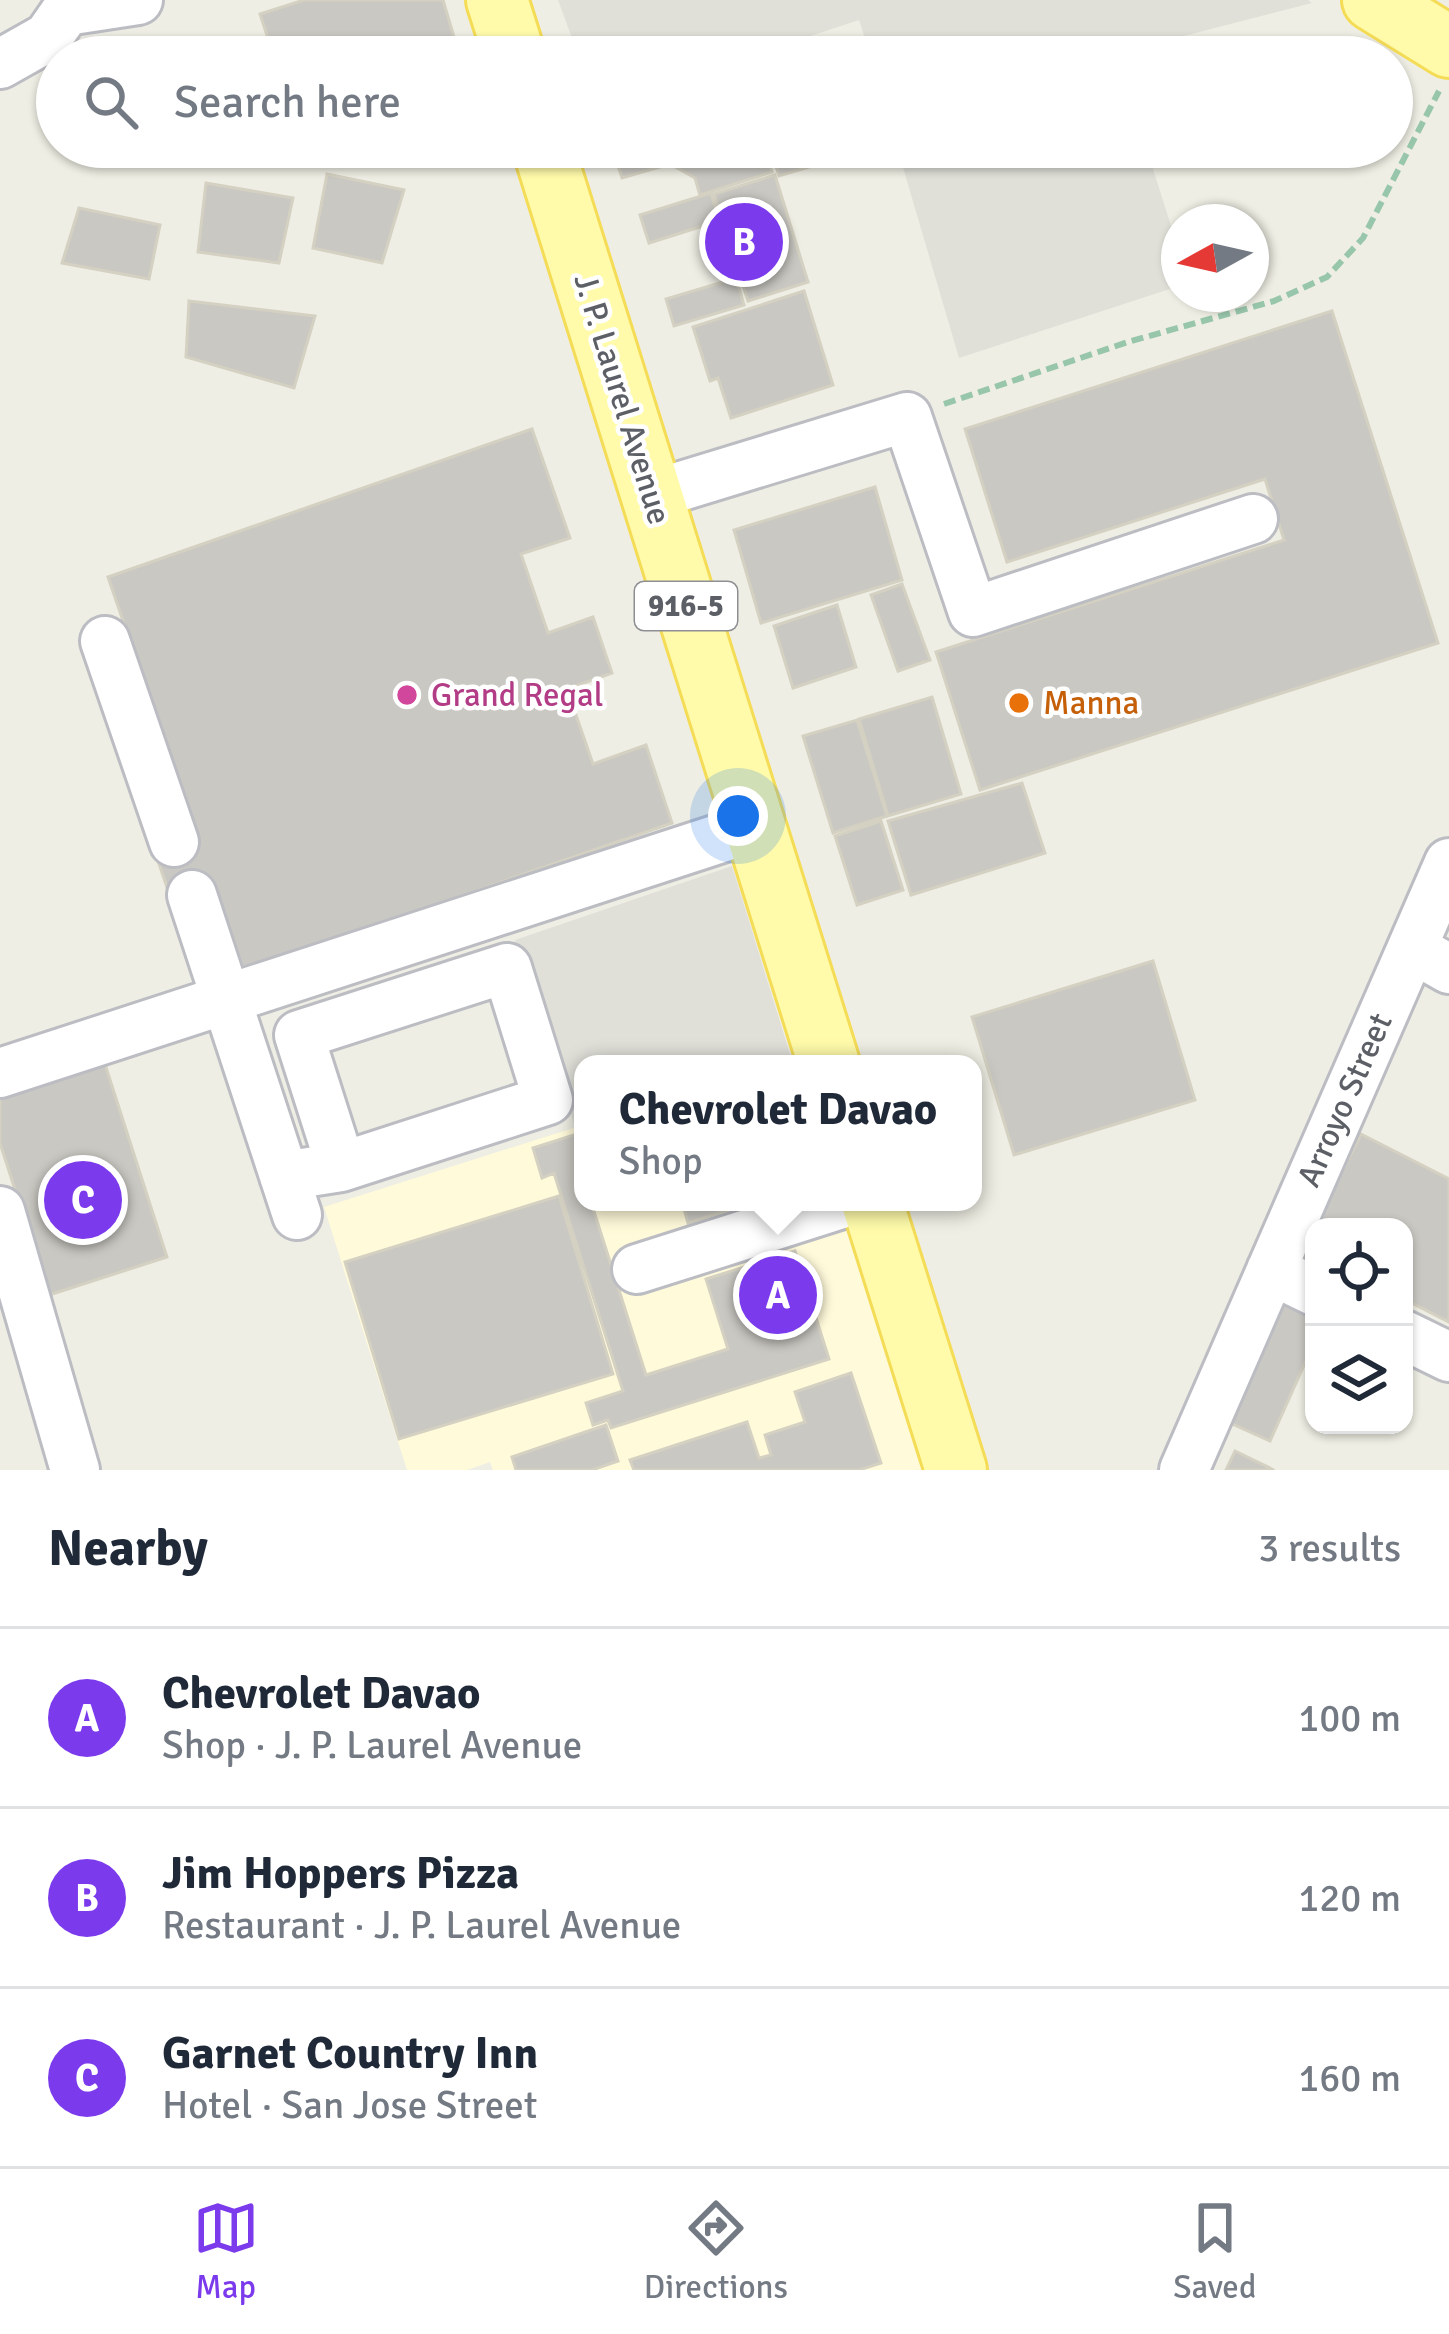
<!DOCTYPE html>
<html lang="en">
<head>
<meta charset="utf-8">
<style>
  :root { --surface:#fff; --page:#f2f2f3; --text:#1f2937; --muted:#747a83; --line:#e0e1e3; --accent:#7c3aed }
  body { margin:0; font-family:Signika,sans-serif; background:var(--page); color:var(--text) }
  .controls { position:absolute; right:36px; bottom:36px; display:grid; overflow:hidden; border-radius:24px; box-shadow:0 3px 9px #0004 }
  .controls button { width:108px; height:108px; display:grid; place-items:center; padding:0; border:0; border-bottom:3px solid var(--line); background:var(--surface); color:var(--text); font:60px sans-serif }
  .compass { position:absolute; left:1161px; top:204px; width:108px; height:108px; border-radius:50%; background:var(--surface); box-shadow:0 3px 9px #0004; rotate:262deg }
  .you { position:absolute; left:738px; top:816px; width:42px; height:42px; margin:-30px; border:9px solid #fff; border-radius:50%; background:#1a73e8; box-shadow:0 0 0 18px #1a73e833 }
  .badge { display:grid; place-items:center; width:78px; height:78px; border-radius:50%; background:var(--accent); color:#fff; font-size:39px; font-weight:700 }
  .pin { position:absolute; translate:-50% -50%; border:6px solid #fff; box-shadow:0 3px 12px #0006 }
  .popup { position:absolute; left:574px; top:1055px; width:408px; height:156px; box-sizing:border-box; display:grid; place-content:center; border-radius:24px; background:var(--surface); filter:drop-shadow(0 3px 9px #0005); font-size:39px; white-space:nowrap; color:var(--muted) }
  .popup b { font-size:45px; color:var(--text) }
  .popup::after { content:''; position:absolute; left:50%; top:100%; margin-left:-24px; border:24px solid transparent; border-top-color:var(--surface) }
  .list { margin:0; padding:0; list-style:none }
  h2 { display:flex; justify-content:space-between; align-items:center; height:156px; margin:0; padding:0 48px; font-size:51px }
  h2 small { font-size:39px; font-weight:400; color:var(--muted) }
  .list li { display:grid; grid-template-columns:78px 1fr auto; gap:36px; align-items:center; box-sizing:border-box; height:180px; padding:0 48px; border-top:3px solid var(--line) }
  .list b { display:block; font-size:45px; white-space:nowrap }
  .list p { margin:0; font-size:39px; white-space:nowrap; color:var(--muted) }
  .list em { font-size:39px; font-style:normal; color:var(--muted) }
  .icon { flex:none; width:66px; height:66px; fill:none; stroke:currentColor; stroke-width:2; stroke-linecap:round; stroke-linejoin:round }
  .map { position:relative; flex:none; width:1449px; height:1470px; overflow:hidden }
  .search { position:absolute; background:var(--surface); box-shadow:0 3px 9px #0004; left:36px; right:36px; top:36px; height:132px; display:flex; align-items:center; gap:30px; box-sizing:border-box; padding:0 42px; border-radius:66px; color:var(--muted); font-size:45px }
  .sheet { height:696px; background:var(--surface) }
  nav { display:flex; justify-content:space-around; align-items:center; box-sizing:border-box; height:168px; border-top:3px solid var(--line); background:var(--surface); font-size:33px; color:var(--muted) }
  nav a { display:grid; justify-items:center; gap:6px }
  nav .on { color:var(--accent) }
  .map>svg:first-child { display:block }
  .commercial { fill:#fffada }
  .industrial { fill:#e0e0d9 }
  .building { fill:#cac8c2; stroke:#d4d1c2; stroke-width:3 }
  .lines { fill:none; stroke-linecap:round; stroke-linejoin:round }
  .minor-casing { stroke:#bcbdc3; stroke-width:54 }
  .major-casing { stroke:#f5dc57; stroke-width:66 }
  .path { stroke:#98c6ab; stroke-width:6; stroke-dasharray:12 6; stroke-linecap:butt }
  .minor { stroke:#fff; stroke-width:48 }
  .major { stroke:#fffbaa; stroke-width:60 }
  .hotel-dot { fill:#d1479c; stroke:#fff; stroke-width:4.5 }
  .food-dot { fill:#e8710a; stroke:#fff; stroke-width:4.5 }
  .labels { text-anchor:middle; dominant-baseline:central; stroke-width:9; stroke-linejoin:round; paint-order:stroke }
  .shield { fill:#fff; stroke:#8d8f93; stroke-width:3 }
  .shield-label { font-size:30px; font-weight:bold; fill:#5c5f65 }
  .street-label { font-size:33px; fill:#5c5f65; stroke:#fff }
  .hotel-label { font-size:33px; fill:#b23c85; stroke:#fff; text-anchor:start }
  .food-label { font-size:33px; fill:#c56008; stroke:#fff; text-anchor:start }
</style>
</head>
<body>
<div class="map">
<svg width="1449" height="1470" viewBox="0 0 1449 1470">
  <rect width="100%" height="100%" fill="#efeee4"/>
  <!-- commercial -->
  <path class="commercial" d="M583,1125V1202H837L924,1470H493L490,1462L467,1470H407L324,1207Z"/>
  <!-- industrial -->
  <path class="industrial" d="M558,0H1308L1312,3L1118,53V57H871L859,20L747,57H579Z
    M897,147H1146L1179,251V286L959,358Z
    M732,866L793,1064H583V1125L575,1127L515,940Z"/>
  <!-- building -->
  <path class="building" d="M304,0H443L460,57H274L260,14Z
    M817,39L823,57H760Z
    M102,45L145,57H96Z
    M612,147H763L772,172L700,195L695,178L670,164L622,178Z
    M770,147H850L853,154L779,176Z
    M327,174L404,190L382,263L313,248Z
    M775,175L808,282L748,301L714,194Z
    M206,183L293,198L279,263L198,252Z
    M711,193L719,221L649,243L640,215Z
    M79,208L160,225L149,279L62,263Z
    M736,278L744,305L674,326L666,299Z
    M804,291L833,385L731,418L718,378L710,381L693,327Z
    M189,301L315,316L294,388L186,357Z
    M1332,311L1438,643L980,790L936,652L1284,540L1265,479L1007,562L965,429Z
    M532,429L570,538L521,554L548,633L593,617L612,673L567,689L593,764L646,745L672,823L244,971L215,887L172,902L154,849L196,835L108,577Z
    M875,487L902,580L761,623L734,530Z
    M902,584L930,660L898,671L871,595Z
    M837,605L856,667L793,688L774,626Z
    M932,697L961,794L888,816L859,719Z
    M857,720L887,816L833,833L803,736Z
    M1022,783L1045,853L911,895L888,821Z
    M881,821L903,890L857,905L835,836Z
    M1153,961L1195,1100L1014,1155L972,1017Z
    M103,1058L167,1257L49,1295L0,1143V1092Z
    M583,1132V1202H591L646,1375L728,1349L706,1279L795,1251L829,1359L611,1428L608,1420L593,1425L586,1403L623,1391L554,1173L542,1178L533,1148Z
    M1361,1134L1449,1179V1322L1404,1299V1227H1314Z
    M559,1196L613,1374L399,1439L345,1262Z
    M682,1202H752L688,1223Z
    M1281,1303L1314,1318V1343L1270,1441L1228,1422Z
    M851,1373L881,1463L859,1470H634L630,1460L747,1422L759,1458L771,1455L765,1435L805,1422L795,1392Z
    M606,1425L618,1461L592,1470H516L512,1457Z
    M1235,1451L1274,1470H1226Z"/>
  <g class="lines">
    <defs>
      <path id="minor" d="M0,64L48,37L66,11L138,0
        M652,495L907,417L973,612L1253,519
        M105,641L174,842
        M192,895L297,1215
        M1412,948L1449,969
        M0,1073L755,827
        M284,1176L341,1167L548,1100L507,968L299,1035L341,1167
        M0,1211L75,1470
        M637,1269L848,1202
        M1271,1270L1314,1291
        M1404,1335L1449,1357
        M1184,1470L1449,863"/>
      <path id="major" d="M497,0L515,57
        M1373,0L1449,47
        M543,147L829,1064
        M872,1202L956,1470"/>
    </defs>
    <!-- minor casing -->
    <use href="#minor" class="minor-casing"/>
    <!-- major casing -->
    <use href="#major" class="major-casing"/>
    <!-- path -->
    <path class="path" d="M944,404L1128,342L1274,301L1327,277L1363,238L1439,91"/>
    <!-- minor -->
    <use href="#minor" class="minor"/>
    <!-- major -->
    <use href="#major" class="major"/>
  </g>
  <!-- markers -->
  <circle class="hotel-dot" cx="407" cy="695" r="12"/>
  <circle class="food-dot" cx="1019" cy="703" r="12"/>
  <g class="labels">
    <!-- shield labels -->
    <rect class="shield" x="635" y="582" width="102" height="48" rx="9"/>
    <g class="shield-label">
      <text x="686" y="606">916-5</text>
    </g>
    <!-- street labels -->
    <g class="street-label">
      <text transform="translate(622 399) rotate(73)">J. P. Laurel Avenue</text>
      <text transform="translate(1345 1100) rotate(-66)">Arroyo Street</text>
    </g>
    <!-- hotel labels -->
    <g class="hotel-label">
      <text x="431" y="695">Grand Regal</text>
    </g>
    <!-- food labels -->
    <g class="food-label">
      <text x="1043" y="703">Manna</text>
    </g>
  </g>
</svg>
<div class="controls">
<button><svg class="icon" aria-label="locate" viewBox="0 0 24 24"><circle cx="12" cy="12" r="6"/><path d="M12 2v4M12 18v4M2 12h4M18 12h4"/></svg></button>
<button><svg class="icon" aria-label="layers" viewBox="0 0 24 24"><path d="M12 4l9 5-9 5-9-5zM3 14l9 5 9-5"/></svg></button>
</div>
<svg class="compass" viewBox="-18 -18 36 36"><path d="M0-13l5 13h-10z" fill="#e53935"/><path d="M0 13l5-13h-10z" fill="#747a83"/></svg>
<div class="you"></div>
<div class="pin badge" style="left:778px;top:1295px">A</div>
<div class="popup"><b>Chevrolet Davao</b>Shop</div>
<div class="pin badge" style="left:744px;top:242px">B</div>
<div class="pin badge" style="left:83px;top:1200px">C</div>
<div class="search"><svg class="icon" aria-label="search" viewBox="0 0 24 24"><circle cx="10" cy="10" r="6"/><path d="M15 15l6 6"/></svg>Search here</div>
</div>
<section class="sheet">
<h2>Nearby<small>3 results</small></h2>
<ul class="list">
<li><span class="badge">A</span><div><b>Chevrolet Davao</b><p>Shop · J. P. Laurel Avenue</p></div><em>100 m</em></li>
<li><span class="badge">B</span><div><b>Jim Hoppers Pizza</b><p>Restaurant · J. P. Laurel Avenue</p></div><em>120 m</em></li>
<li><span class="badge">C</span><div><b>Garnet Country Inn</b><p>Hotel · San Jose Street</p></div><em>160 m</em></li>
</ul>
</section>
<nav>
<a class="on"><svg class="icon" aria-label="map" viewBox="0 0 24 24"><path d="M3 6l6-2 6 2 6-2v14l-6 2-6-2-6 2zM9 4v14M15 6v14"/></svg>Map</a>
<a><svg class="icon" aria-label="directions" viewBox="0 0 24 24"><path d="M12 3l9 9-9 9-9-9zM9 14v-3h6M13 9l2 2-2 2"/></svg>Directions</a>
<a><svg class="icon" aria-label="saved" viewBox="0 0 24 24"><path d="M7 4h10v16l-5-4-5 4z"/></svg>Saved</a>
</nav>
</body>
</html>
